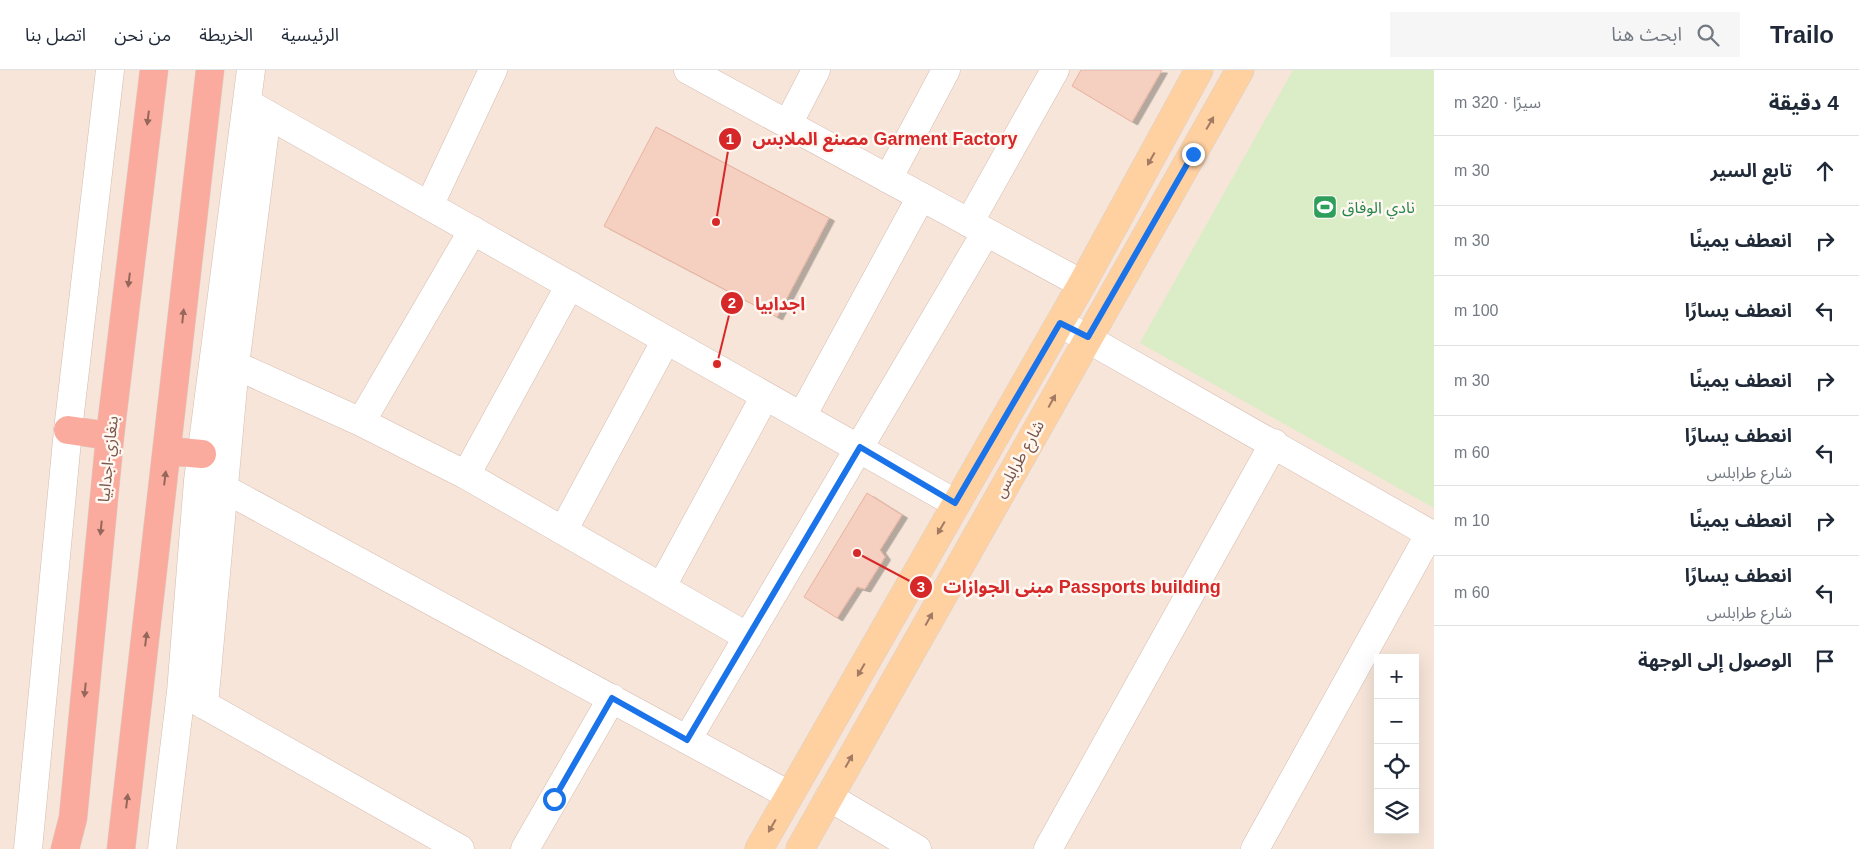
<!DOCTYPE html>
<html lang="ar">
<head>
<meta charset="utf-8">
<style>
  :root { --surface:#fff; --page:#f6f6f7; --text:#1f2937; --muted:#747a83; --line:#e0e1e3 }
  body { margin:0; font-family:Arial,"Noto Sans Arabic",sans-serif; background:var(--page); color:var(--text); direction:rtl }
  .controls { position:absolute; right:15px; bottom:15px; display:grid; overflow:hidden; border-radius:0px; box-shadow:0 5px 20px #0002 }
  .controls button { width:45px; height:45px; display:grid; place-items:center; padding:0; border:0; border-bottom:1px solid var(--line); background:var(--surface); color:var(--text); font:25px sans-serif }
  .stop { position:absolute; width:15px; height:15px; margin:-11px; border:4px solid #1a73e8; border-radius:50%; background:#fff }
  .stop.end { background:#1a73e8; border-color:#fff; box-shadow:0 1px 5px #0008 }
  .list { margin:0; padding:0; list-style:none }
  h2 { display:flex; justify-content:space-between; align-items:center; height:65px; margin:0; padding:0 20px; font-size:21px }
  h2 small { font-size:16px; font-weight:400; color:var(--muted) }
  .list li { display:grid; grid-template-columns:32px 1fr auto; gap:15px; align-items:center; box-sizing:border-box; height:70px; padding:0 20px; border-top:1px solid var(--line) }
  .list b { display:block; font-size:19px; white-space:nowrap }
  .list p { margin:0; font-size:16px; white-space:nowrap; color:var(--muted) }
  .list em { font-size:16px; font-style:normal; color:var(--muted) }
  .icon { flex:none; width:28px; height:28px; fill:none; stroke:currentColor; stroke-width:2; stroke-linecap:round; stroke-linejoin:round }
  .map { position:relative; flex:none; width:1434px; height:779px; overflow:hidden; direction:ltr }
  header { display:flex; align-items:center; gap:30px; box-sizing:border-box; height:70px; padding:0 25px; background:var(--surface); border-bottom:1px solid var(--line) }
  header strong { font-size:24px }
  nav { display:flex; gap:28px; margin-inline-start:auto; font-size:18px }
  .search { width:350px; height:45px; background:var(--page); display:flex; align-items:center; gap:12px; box-sizing:border-box; padding:0 18px; border-radius:0px; color:var(--muted); font-size:19px }
  main { display:flex }
  aside { flex:1; background:var(--surface) }
  .map>svg:first-child { display:block }
  .residential { fill:#f6e5d8; fill-rule:evenodd }
  .green { fill:#dbedc6 }
  .building { fill:#f5cfc0; stroke:#e9b29f; filter:url(#shadow) }
  .lines { fill:none; stroke-linecap:round; stroke-linejoin:round }
  .minor-casing { stroke:#d4bcb1; stroke-width:29 }
  .major-casing { stroke:#dad0cc; stroke-width:29 }
  .highway-casing { stroke:#dad0cc; stroke-width:29 }
  .minor { stroke:#fff; stroke-width:28 }
  .major { stroke:#ffd0a0; stroke-width:28 }
  .highway { stroke:#fbab9e; stroke-width:28 }
  .oneway { fill:#95675b }
  .oneway2 { fill:#a37b64 }
  .route { stroke:#1a73e8; stroke-width:6 }
  .labels { text-anchor:middle; dominant-baseline:central; stroke-width:5; stroke-linejoin:round; paint-order:stroke }
  .leisure-label { font-size:16px; fill:#27864d; stroke:#fff8f2; text-anchor:start }
  .street-label { font-size:16px; fill:#7b564a; stroke:#fff8f2 }
  .leader { fill:none; stroke:#d62828; stroke-width:2 }
  .callout-dot { fill:#d62828; stroke:#fff8f2; stroke-width:2 }
  .mark-label { font-size:15px; text-anchor:middle; font-weight:bold; fill:#fff }
  .callout-label { font-size:18px; text-anchor:middle; font-weight:bold; fill:#d62828; stroke:#fff8f2; stroke-width:5; stroke-linejoin:round; paint-order:stroke }
</style>
</head>
<body>
<header>
<strong>Trailo</strong>
<div class="search"><svg class="icon" aria-label="search" viewBox="0 0 24 24"><circle cx="10" cy="10" r="6"/><path d="M15 15l6 6"/></svg>ابحث هنا</div>
<nav><a>الرئيسية</a><a>الخريطة</a><a>من نحن</a><a>اتصل بنا</a></nav>
</header>
<main>
<aside>
<h2>4 دقيقة<small>سيرًا · 320 m</small></h2>
<ul class="list">
<li><svg class="icon" aria-label="ahead" viewBox="0 0 24 24"><path d="M12 20V5M6 11l6-6 6 6"/></svg><div><b>تابع السير</b></div><em>30 m</em></li>
<li><svg class="icon" aria-label="right" viewBox="0 0 24 24"><path d="M7 20v-9h11M14 6l5 5-5 5"/></svg><div><b>انعطف يمينًا</b></div><em>30 m</em></li>
<li><svg class="icon" aria-label="left" viewBox="0 0 24 24"><path d="M17 20v-9H6M10 6l-5 5 5 5"/></svg><div><b>انعطف يسارًا</b></div><em>100 m</em></li>
<li><svg class="icon" aria-label="right" viewBox="0 0 24 24"><path d="M7 20v-9h11M14 6l5 5-5 5"/></svg><div><b>انعطف يمينًا</b></div><em>30 m</em></li>
<li><svg class="icon" aria-label="left" viewBox="0 0 24 24"><path d="M17 20v-9H6M10 6l-5 5 5 5"/></svg><div><b>انعطف يسارًا</b><p>شارع طرابلس</p></div><em>60 m</em></li>
<li><svg class="icon" aria-label="right" viewBox="0 0 24 24"><path d="M7 20v-9h11M14 6l5 5-5 5"/></svg><div><b>انعطف يمينًا</b></div><em>10 m</em></li>
<li><svg class="icon" aria-label="left" viewBox="0 0 24 24"><path d="M17 20v-9H6M10 6l-5 5 5 5"/></svg><div><b>انعطف يسارًا</b><p>شارع طرابلس</p></div><em>60 m</em></li>
<li><svg class="icon" aria-label="arrive" viewBox="0 0 24 24"><path d="M6 21V4h12l-3 4 3 4H6"/></svg><div><b>الوصول إلى الوجهة</b></div></li>
</ul>
</aside>
<div class="map">
<svg width="1434" height="779" viewBox="0 0 1434 779">
  <defs>
    <filter id="shadow"><feDropShadow dx="5.5" dy="3" stdDeviation="0" flood-color="#0004"/></filter>
  </defs>
  <rect width="100%" height="100%" fill="#fef4ea"/>
  <!-- residential -->
  <path class="residential" d="M0,0H1434V779H0ZM1378,588H1415V760H1378Z"/>
  <!-- green -->
  <path class="green" d="M1293,0H1434V438L1140,273Z"/>
  <!-- building -->
  <path class="building" d="M1081,0H1162L1132,52L1072,16Z
    M656,57L829,148L777,247L604,156Z
    M867,423L902,445L880,480L885,487L865,519L857,517L837,548L804,527Z"/>
  <g class="lines">
    <defs>
      <path id="minor" d="M688,0L1082,214
        M247,33L955,433
        M788,54L816,0
        M888,109L946,0
        M429,136L493,0
        M969,153L1055,0
        M1060,253L1434,466
        M235,295L361,352L466,405L748,567
        M802,346L921,127
        M361,352L473,160
        M466,405L570,215
        M223,418L789,725
        M564,459L666,270
        M662,516L765,326
        M187,625L460,779
        M204,635L235,295L267,44
        M687,670L986,162
        M829,727L917,779
        M28,779L68,360L110,0
        M162,779L181,622L198,411L251,0
        M525,779L612,628
        M1048,779L1274,373
        M1255,779L1430,463"/>
      <path id="major" d="M759,779L1082,214L1199,0
        M800,779L1240,0"/>
      <path id="highway" d="M68,360L110,366
        M168,381L202,384
        M65,779L73,748L110,366L154,0
        M121,779L210,0"/>
    </defs>
    <!-- minor casing -->
    <use href="#minor" class="minor-casing"/>
    <!-- major casing -->
    <use href="#major" class="major-casing"/>
    <!-- highway casing -->
    <use href="#highway" class="highway-casing"/>
    <!-- minor -->
    <use href="#minor" class="minor"/>
    <!-- major -->
    <use href="#major" class="major"/>
    <!-- highway -->
    <use href="#highway" class="highway"/>
  </g>
  <!-- one-way arrows -->
  <defs><path id="oneway-solid" d="M-6-.8H1V-3.2L6.5 0L1 3.2V.8H-6Z" transform="scale(1.25)"/></defs>
  <g class="oneway">
    <use href="#oneway-solid" transform="translate(148 48) rotate(97)"/>
    <use href="#oneway-solid" transform="translate(129 210) rotate(97)"/>
    <use href="#oneway-solid" transform="translate(183 246) rotate(-84)"/>
    <use href="#oneway-solid" transform="translate(165 408) rotate(-83)"/>
    <use href="#oneway-solid" transform="translate(101 458) rotate(96)"/>
    <use href="#oneway-solid" transform="translate(146 569) rotate(-83)"/>
    <use href="#oneway-solid" transform="translate(85 620) rotate(96)"/>
    <use href="#oneway-solid" transform="translate(127 731) rotate(-83)"/>
  </g>
  <g class="oneway2">
    <use href="#oneway-solid" transform="translate(1210 53) rotate(-60)"/>
    <use href="#oneway-solid" transform="translate(1151 89) rotate(119)"/>
    <use href="#oneway-solid" transform="translate(1052 331) rotate(-61)"/>
    <use href="#oneway-solid" transform="translate(941 458) rotate(120)"/>
    <use href="#oneway-solid" transform="translate(929 549) rotate(-61)"/>
    <use href="#oneway-solid" transform="translate(861 600) rotate(120)"/>
    <use href="#oneway-solid" transform="translate(849 691) rotate(-61)"/>
    <use href="#oneway-solid" transform="translate(772 756) rotate(120)"/>
  </g>
  <g class="lines">
    <!-- route -->
    <path class="route" d="M554,729L612,628L687,670L860,377L955,433L1060,253L1088,267L1193,84"/>
  </g>
  <!-- icons -->
  <defs>
    <symbol id="stadium-square" viewBox="-11 -11 22 22"><rect x="-9" y="-9" width="18" height="18" rx="4" fill="#2e9e5b" stroke="#fff8f2"/><path d="M0-5a6.5 5 0 1 0 0 10a6.5 5 0 1 0 0-10ZM-3.5-1.8h7v3.6h-7Z" fill="#fff"/></symbol>
  </defs>
  <g fill-rule="evenodd">
    <use href="#stadium-square" x="1311" y="123" width="28" height="28"/>
  </g>
  <g class="labels">
    <!-- leisure labels -->
    <g class="leisure-label">
      <text x="1342" y="137">نادي الوفاق</text>
    </g>
    <!-- street labels -->
    <g class="street-label">
      <text transform="translate(108 389) rotate(-84)">بنغازي-اجدابيا</text>
      <text transform="translate(1019 389) rotate(-61)">شارع طرابلس</text>
    </g>
  </g>
  <!-- callouts -->
  <path class="leader" d="M716 152L730 69M717 294L732 233M857 483L921 517"/>
  <g class="callout-dot">
    <circle cx="716" cy="152" r="5"/>
    <circle cx="717" cy="294" r="5"/>
    <circle cx="857" cy="483" r="5"/>
    <circle cx="730" cy="69" r="12"/>
    <circle cx="732" cy="233" r="12"/>
    <circle cx="921" cy="517" r="12"/>
  </g>
  <g class="mark-label">
    <text x="730" y="74">1</text>
    <text x="732" y="238">2</text>
    <text x="921" y="522">3</text>
  </g>
  <g class="callout-label">
    <text x="885" y="75">مصنع الملابس Garment Factory</text>
    <text x="780" y="240">اجدابيا</text>
    <text x="1082" y="523">مبنى الجوازات Passports building</text>
  </g>
</svg>
<div class="controls">
<button>+</button>
<button>−</button>
<button><svg class="icon" aria-label="locate" viewBox="0 0 24 24"><circle cx="12" cy="12" r="6"/><path d="M12 2v4M12 18v4M2 12h4M18 12h4"/></svg></button>
<button><svg class="icon" aria-label="layers" viewBox="0 0 24 24"><path d="M12 4l9 5-9 5-9-5zM3 14l9 5 9-5"/></svg></button>
</div>
<div class="stop" style="left:554px;top:729px"></div>
<div class="stop end" style="left:1193px;top:84px"></div>
</div>
</main>
</body>
</html>
